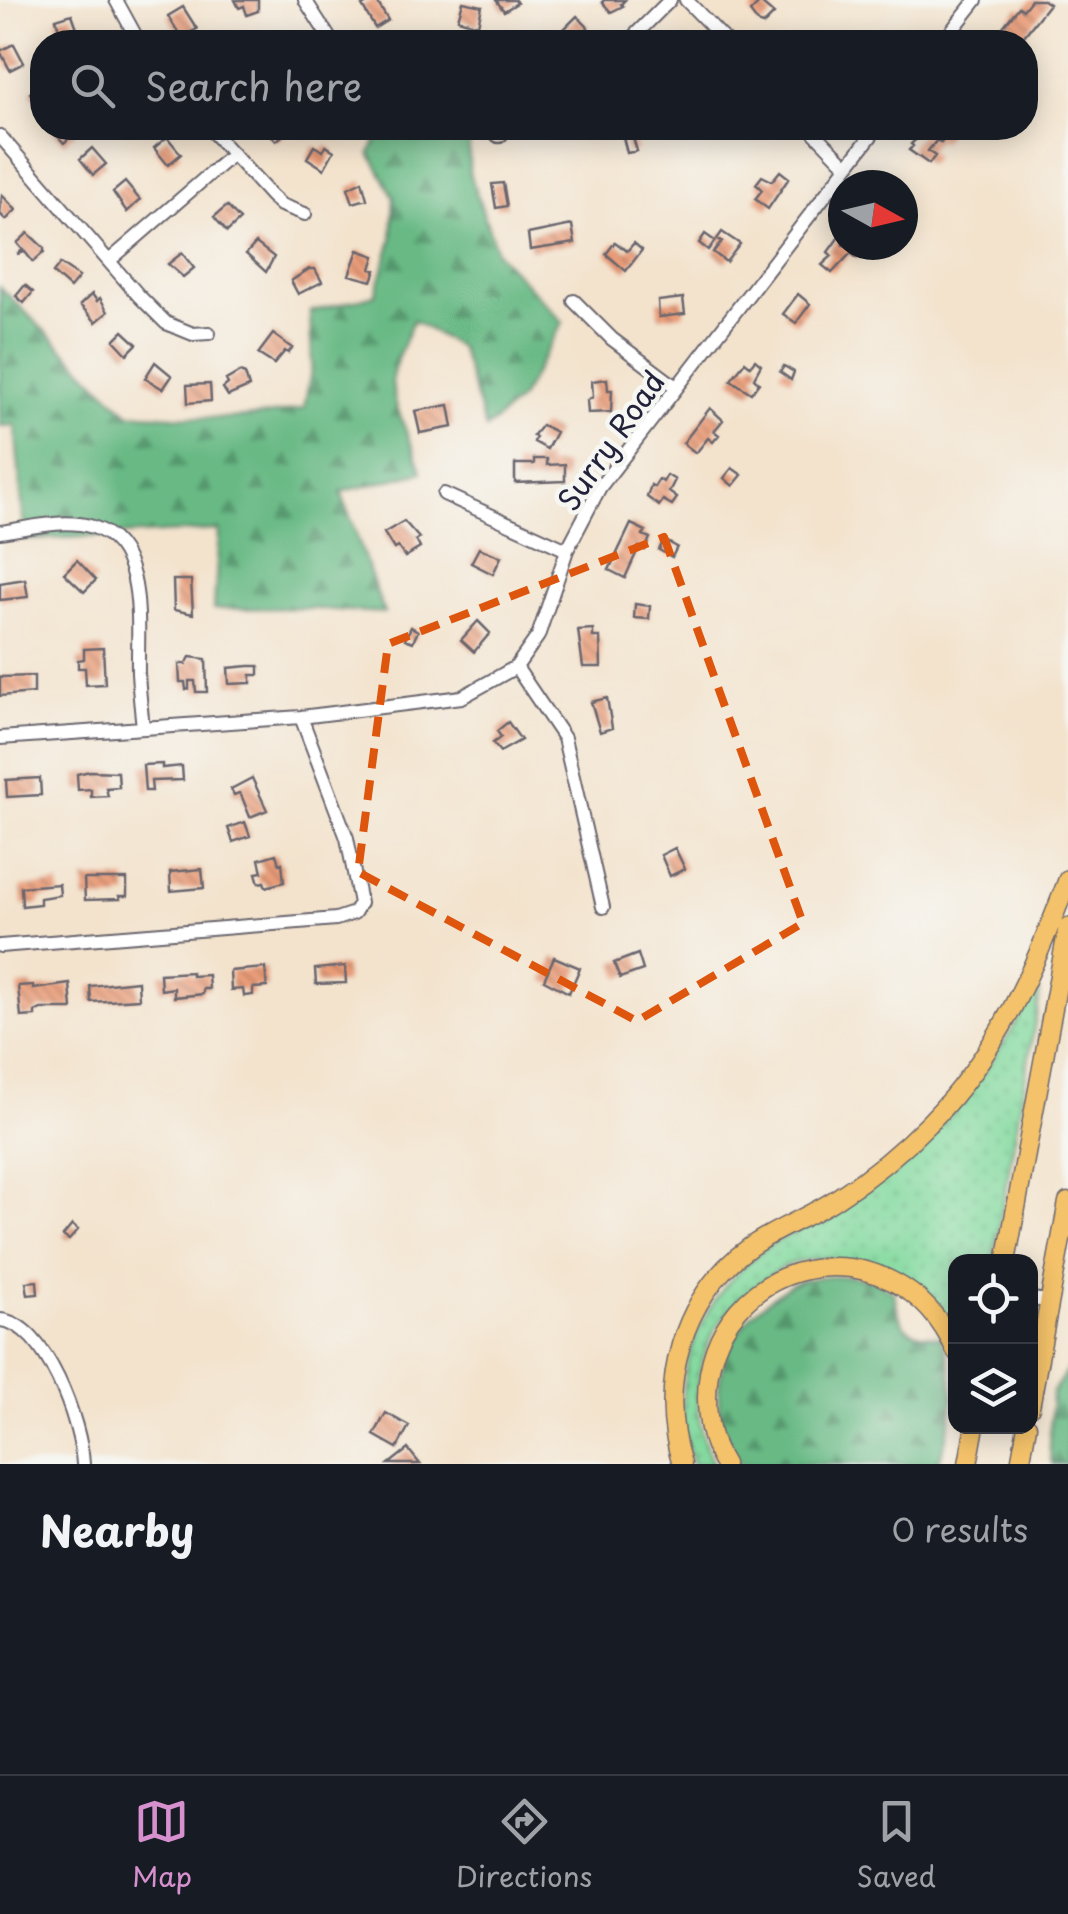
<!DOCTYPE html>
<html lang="en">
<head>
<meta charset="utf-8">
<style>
  :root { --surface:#171b24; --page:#20242c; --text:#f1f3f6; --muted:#9ea1a6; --line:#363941; --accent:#d690ce }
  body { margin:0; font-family:"Playpen Sans",sans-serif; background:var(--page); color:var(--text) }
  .controls { position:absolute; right:30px; bottom:30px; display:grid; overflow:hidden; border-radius:20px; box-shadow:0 5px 25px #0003 }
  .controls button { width:90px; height:90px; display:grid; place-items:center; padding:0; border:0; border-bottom:2px solid var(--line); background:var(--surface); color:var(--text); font:50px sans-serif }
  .compass { position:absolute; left:828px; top:170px; width:90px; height:90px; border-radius:50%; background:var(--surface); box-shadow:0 5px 25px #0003; rotate:98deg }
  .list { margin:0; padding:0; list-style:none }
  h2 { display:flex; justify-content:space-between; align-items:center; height:130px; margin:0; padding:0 40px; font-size:42px }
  h2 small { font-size:32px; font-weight:400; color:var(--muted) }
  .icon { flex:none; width:55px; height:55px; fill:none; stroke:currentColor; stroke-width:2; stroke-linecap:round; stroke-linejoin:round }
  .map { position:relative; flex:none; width:1068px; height:1464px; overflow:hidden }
  .search { position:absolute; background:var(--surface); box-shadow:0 5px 25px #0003; left:30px; right:30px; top:30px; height:110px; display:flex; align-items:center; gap:25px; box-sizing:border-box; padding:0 35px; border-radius:40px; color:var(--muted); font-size:38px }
  .sheet { height:310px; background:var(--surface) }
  nav { display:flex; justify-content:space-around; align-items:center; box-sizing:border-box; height:140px; border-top:2px solid var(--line); background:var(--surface); font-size:28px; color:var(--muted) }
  nav a { display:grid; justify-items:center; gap:5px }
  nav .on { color:var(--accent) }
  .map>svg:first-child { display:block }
  .grass { fill:url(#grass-dots); stroke:#527e6c; stroke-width:2.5 }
  .forest { fill:url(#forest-firs); stroke:#456e60; stroke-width:2.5 }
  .building { fill:url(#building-back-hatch) }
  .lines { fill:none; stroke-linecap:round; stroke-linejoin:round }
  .minor-casing { stroke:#6b666e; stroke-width:16 }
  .highway-casing { stroke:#6b666e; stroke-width:21 }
  .minor { stroke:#fff; stroke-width:12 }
  .highway { stroke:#f4c26a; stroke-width:18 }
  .marked { fill:none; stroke:#de560e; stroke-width:8; stroke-dasharray:20 12; stroke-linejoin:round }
  .labels { text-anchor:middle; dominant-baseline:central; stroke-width:9; stroke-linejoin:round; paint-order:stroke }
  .street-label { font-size:30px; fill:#22223b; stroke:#f6f6f2 }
</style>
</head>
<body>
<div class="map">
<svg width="1068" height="1464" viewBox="0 0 1068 1464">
  <defs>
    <pattern id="grass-dots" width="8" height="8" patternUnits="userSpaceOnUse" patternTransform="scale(2.5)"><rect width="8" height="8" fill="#81d99d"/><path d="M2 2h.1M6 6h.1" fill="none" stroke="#6fba88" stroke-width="1.8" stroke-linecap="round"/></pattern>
    <pattern id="forest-firs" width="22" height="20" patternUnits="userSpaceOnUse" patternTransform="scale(2.5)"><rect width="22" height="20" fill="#68b984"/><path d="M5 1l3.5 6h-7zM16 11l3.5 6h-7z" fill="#55966d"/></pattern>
    <pattern id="building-back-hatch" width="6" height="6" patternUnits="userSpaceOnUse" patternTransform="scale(2.5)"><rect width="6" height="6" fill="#ea9c78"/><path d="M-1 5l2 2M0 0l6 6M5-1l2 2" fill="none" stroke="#bd7f64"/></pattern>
  </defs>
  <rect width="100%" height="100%" fill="#f6f6f2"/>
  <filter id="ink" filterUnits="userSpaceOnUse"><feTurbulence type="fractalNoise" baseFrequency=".01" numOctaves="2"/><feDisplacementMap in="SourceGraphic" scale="20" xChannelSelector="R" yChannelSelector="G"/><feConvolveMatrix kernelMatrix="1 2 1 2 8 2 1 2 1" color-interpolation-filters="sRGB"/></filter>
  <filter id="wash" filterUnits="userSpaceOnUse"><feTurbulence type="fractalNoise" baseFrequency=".0048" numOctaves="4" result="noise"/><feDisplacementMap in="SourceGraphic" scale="40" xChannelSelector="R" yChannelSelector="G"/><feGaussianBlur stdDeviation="2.25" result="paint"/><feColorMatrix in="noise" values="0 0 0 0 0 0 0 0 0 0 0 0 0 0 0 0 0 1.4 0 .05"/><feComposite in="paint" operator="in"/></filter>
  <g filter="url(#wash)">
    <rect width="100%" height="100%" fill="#f3e3cd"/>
    <!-- grass -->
    <path class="grass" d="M1034,993H1040L993,1261L956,1262L955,1334C941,1307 916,1280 886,1270C869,1265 848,1264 831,1261L829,1257C817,1259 803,1260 791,1264C777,1269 762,1280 751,1289C695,1334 684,1400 713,1464H692C688,1447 683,1429 682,1411C681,1347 713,1285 766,1248C785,1235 808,1227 827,1216C859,1197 892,1171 919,1146C966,1104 1003,1047 1034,993Z"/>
    <!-- forest -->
    <path class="forest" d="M384,128H469V172L497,253L563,322L520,399L486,429L460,348L413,320C407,337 397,355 393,373C387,398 415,447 422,472L341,492L384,613L302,608L214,609L219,530L25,540L15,425L0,426V287L128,413C192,417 242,424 304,408L312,366L310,312L375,295L392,240L394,197L370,153Z
      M849,1276L876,1281L894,1292C900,1329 904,1333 941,1337C960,1384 954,1418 938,1464H740C702,1409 716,1338 769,1300C777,1294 786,1286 795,1283C812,1276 832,1277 849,1276Z
      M1068,1369V1464H1052L1049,1443L1052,1393Z"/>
    <g id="blocks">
      <!-- building -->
      <path class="building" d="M235,0H258V11L247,15L244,6L239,8Z
        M372,0H376L388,20L375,28L362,6Z
        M496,0H515L517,3L504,11Z
        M604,0H625L621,4L623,6L611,12L602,2Z
        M1031,0H1043L1049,4L1020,41L1002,28L1019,7L1023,10Z
        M463,2L482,6L478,25L458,19Z
        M760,2L774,14L763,25L759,24L750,12Z
        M183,7L197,29L181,37L168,16Z
        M72,14L79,34L62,39L56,19Z
        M577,16L588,27L579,39L567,42L559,34Z
        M14,44L24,63L10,70L0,51Z
        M42,82V105L30,93Z
        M490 134a9 9 0 1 1 18 0a9 9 0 1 1-18 0Z
        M50,128H77L79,129L64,143Z
        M265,128H292L276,141Z
        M928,128H942L948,134L941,143L937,140L928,151L935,156L929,164L909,150L913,146L911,144Z
        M632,134L637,151L627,153L623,137Z
        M167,137L181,154L168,165L154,148Z
        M314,146L323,151L326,146L334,151L324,169L307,158Z
        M92,148L106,164L93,175L80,159Z
        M780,171L789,178L768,209L755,199L762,190L756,184L762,176L772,181Z
        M362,181L367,199L353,203L348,188Z
        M125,182L140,200L127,212L113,192Z
        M503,183L507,206L496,208L492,184Z
        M2,195L16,210L6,220L0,214Z
        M227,206L240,220L227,232L214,217Z
        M572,225L575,243L530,250L528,234Z
        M722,232L740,244L726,262L713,252L722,242L717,239Z
        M28,233L44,248V252L33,262L25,252L17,254L23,250L17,243Z
        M705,234L715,241L708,250L699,243Z
        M841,234L843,245H856L863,251L857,258L851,253L832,273L822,265L832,256L828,252Z
        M615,242L627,251L634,243L642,250L626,271L606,254Z
        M256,243L274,257L266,272L246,254Z
        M358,250L375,256L371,269L376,270L372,281L349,275Z
        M182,253L194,268L183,277L168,264Z
        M60,264L79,277L70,288L53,273Z
        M309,269H315L322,282L298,294L291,281Z
        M25,285L33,292L24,303L16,296Z
        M92,294L97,301L100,298L108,312L96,322L80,305Z
        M798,294L810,304L796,323L783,314Z
        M683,298L685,314L659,317L658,301Z
        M123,331L137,344L127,354L114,340Z
        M273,334L292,348L288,353L285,351L274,364L258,354Z
        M755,360L761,365L754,378L759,383L751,393L731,380L745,362L750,366Z
        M155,362L172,376L163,389L145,378Z
        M784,366L794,372L791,380L780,372Z
        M240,372L245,374L249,387L228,396L223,388L228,384L226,380Z
        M607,379L608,390H612L611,412L588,413L587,400L593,397L592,381Z
        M210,384L211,401L188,403L187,385Z
        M449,405L453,427L420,433L415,411Z
        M710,408L723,420L714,431L719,435L713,442L708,438L696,453L683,443Z
        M542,425L556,432L547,449L534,442L536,437L533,436Z
        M534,459H547V465L565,464V481L515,483V464H534Z
        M732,468L742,475L733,486L724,478Z
        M667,475L675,480L669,492L677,498L672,505L663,500L659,506L647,497L651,485L654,487L659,479L663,482Z
        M404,521L419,538L416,540L420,548L405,557L398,547L394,549L384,533Z
        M631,524L646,531L643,535L650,538L645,550L639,547L625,578L609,570Z
        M664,540L677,547L672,557L659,550Z
        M479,548L501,557L493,574L471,563Z
        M77,560L96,580L84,592L64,573Z
        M25,579L28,597L0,600V583Z
        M173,580H191L193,614L174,610Z
        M635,604L650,606L649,619L634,618Z
        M478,621L490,633L474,652L461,640Z
        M411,627L418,631L413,642L405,639Z
        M593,629V637H600L601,667H583L578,630Z
        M103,648L105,684L86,685L85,668H78V660L84,659V649Z
        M190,657L206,659L207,692H196L195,681H189V689L186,690L185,682H180L179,664H186Z
        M249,666H259V675H251V683L229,684L228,668Z
        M34,676V693L0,696V677Z
        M607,698L612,728L600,732L591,702Z
        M508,722L521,740L500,752L493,743L501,737L497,731Z
        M162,764V768L182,766L183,780L151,781L152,791H145L143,765Z
        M90,771L118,772L119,787L106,788L108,796L91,797V789L78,790L77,774Z
        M40,778L41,795L7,797L6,780Z
        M252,778L267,810L250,817L242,797L239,793L234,795L231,789Z
        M245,822L250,836L233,842L228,828Z
        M675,848L685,869L670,876L661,855Z
        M276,854L279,864L282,863L284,882L266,887L264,882L259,883L256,873L262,872L259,859Z
        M202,869L204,888L171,891L170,872Z
        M84,879H127V896H119L120,899L85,900Z
        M59,884L60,895L40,898V904L22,906L21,887Z
        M638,954L643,970L620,978L614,963Z
        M554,957L580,968L569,993L544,980Z
        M345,966L346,983L316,984L315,969Z
        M265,968L267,987L253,988V995L244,996L243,989L231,990L230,971Z
        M192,972V976L208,975L209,989H203V994L174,997V988L161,990L160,974Z
        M138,981L139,999L91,1002L90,986Z
        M70,984L72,1009H41L35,1012V1016L21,1017L18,986L33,985V989Z
        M72,1225L78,1230L69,1240L63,1236Z
        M37,1281L38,1294L28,1295L26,1282Z
        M386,1413L409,1426L397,1448L374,1435Z
        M408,1449L420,1464H389Z"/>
    </g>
  </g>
  <g filter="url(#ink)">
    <use href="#blocks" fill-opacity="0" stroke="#6b666e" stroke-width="2.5"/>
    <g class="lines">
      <defs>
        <path id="minor" d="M116,0L139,42
          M305,0L332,42
          M686,0L727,42
          M628,42L670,0
          M943,42L976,0
          M209,128L271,196L281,205L305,214
          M810,128L847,166
          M0,136L139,296L166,323L193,334L209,333
          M109,261L233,154
          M574,301L612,339L676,387
          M444,494L567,550
          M0,532C28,528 65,518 93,527C148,545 137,627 138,673C139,691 141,709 143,727
          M516,667L564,738L603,907
          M0,738L301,717L462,697L516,667L538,636L567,550L600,487L877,128
          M0,946L336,919L354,913L360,903L347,838L301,717
          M1030,1299L1050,1301
          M0,1320C46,1323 81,1424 83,1464"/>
        <path id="highway" d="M1006,1262L1068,927
          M1030,1407L1068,1202
          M682,1464C657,1385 682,1296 750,1247C777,1228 809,1217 836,1199C870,1177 902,1151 930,1122C998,1053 1035,968 1068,879
          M724,1464C712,1445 707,1421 707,1398C708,1253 896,1216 956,1351
          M968,1464L975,1426
          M1020,1464L1027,1426"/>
      </defs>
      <!-- minor casing -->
      <use href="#minor" class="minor-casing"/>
      <!-- highway casing -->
      <use href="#highway" class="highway-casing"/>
      <!-- minor -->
      <use href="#minor" class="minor"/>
      <!-- highway -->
      <use href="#highway" class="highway"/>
    </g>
  </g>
  <!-- marked area -->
  <path class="marked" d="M664,537L803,923L637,1021L358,872L388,644Z"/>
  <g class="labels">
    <!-- street labels -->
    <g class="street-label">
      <text transform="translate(610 440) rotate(-55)">Surry Road</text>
    </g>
  </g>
</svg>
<div class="controls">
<button><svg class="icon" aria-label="locate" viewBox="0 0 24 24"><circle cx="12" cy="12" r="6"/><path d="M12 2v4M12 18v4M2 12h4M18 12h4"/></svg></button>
<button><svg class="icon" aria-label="layers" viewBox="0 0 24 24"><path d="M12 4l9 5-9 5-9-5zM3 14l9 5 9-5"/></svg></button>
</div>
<svg class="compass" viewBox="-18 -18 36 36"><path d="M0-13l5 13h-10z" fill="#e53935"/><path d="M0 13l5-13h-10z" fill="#9ea1a6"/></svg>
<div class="search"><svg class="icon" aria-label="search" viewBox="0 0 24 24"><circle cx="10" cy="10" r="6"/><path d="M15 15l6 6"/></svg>Search here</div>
</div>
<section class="sheet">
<h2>Nearby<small>0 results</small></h2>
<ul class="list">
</ul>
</section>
<nav>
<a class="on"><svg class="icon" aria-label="map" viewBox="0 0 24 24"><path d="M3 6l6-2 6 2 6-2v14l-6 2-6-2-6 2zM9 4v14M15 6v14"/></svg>Map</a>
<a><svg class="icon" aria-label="directions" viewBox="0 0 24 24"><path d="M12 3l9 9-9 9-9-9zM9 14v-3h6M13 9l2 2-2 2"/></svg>Directions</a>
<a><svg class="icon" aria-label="saved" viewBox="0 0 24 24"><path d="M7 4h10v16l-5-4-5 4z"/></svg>Saved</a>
</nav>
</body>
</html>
